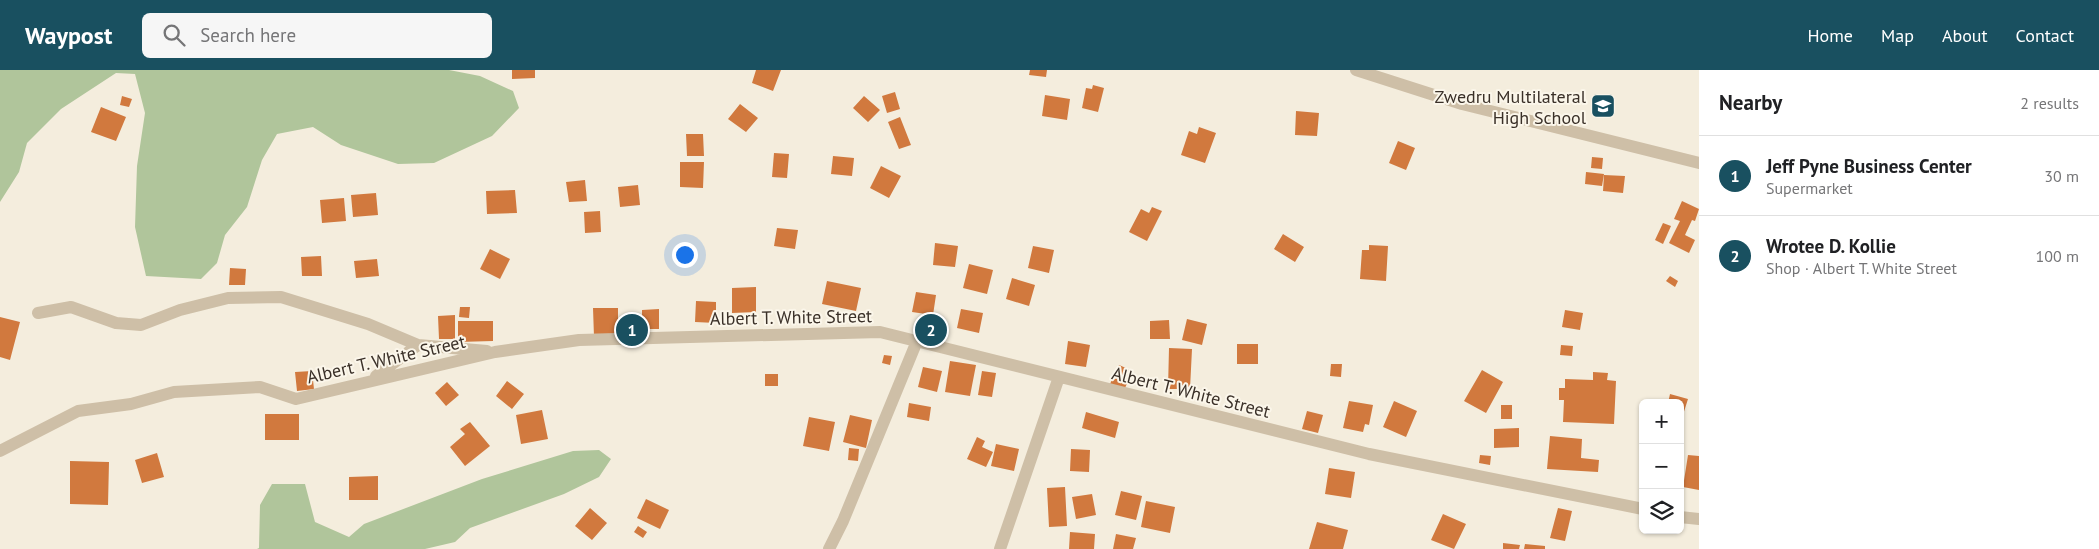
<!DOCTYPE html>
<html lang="en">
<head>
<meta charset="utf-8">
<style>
  :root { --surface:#fff; --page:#f6f6f6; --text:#202124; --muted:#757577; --line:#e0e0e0; --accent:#195060 }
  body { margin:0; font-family:"PT Sans",sans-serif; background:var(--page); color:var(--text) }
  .controls { position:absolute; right:15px; bottom:15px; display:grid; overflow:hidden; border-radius:8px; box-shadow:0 1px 4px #0004 }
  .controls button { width:45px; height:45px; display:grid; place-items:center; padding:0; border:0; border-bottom:1px solid var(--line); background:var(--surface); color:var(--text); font:25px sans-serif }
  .you { position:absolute; left:684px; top:184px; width:18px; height:18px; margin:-12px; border:4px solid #fff; border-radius:50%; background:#1a73e8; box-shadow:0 0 0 8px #1a73e833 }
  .badge { display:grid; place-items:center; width:32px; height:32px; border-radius:50%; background:var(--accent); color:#fff; font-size:16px; font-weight:700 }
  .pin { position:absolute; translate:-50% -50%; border:2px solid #fff; box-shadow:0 1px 5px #0006 }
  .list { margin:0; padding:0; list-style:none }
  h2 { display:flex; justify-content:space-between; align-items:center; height:65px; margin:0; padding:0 20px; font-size:21px }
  h2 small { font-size:16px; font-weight:400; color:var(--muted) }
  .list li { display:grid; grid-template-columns:32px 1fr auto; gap:15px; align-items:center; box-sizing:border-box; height:80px; padding:0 20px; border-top:1px solid var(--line) }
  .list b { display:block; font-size:19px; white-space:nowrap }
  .list p { margin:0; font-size:16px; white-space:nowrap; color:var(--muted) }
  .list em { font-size:16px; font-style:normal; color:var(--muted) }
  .icon { flex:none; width:28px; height:28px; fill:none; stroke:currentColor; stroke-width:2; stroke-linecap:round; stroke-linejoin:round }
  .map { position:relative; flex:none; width:1699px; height:479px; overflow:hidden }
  header { display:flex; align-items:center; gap:30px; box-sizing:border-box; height:70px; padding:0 25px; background:var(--accent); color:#fff }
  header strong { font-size:24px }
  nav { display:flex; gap:28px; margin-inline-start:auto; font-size:18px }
  .search { width:350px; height:45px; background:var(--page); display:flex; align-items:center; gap:12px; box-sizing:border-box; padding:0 18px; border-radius:8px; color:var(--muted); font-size:19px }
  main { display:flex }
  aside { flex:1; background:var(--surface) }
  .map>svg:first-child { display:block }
  .green { fill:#b0c59b }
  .building { fill:#d1793e }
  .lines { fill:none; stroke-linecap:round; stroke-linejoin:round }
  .street { stroke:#cebfa7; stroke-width:12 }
  .labels { text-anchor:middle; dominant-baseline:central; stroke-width:4; stroke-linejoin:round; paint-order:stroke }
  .poi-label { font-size:18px; fill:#3a3028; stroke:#fbf6ea; text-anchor:end }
  .street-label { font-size:18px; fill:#3a3028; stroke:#fbf6ea }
</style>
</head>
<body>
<header>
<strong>Waypost</strong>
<div class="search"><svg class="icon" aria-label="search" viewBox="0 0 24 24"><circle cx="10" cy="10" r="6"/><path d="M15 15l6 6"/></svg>Search here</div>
<nav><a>Home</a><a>Map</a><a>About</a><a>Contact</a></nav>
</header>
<main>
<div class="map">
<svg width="1699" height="479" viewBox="0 0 1699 479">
  <rect width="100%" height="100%" fill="#f4eddd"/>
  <!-- green -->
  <path class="green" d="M0,0H449L480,6L513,21L519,38L492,66L434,93L398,94L341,75L313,57L277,64L262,90L247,137L225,165L217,193L201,209L146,206L135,157L137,96L145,43L135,4L116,3L61,39L27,73L19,102L0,132Z
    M599,380L611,389L599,407L564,424L470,458L455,472L425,479H257L259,478L260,435L272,414H305L315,452L349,467L364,454L482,409L573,381Z"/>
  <!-- building -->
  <path class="building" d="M512,0H535V8L512,9Z
    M756,0H781L773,21L752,13Z
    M1030,0H1047L1046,7L1029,5Z
    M1093,15L1104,18L1098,42L1082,38L1086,18L1092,19Z
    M895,22L900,39L887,43L882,26Z
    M1045,25L1070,29L1067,50L1042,46Z
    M122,26L132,29L129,37L120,35Z
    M864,26L880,40L868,52L853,38Z
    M740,34L758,48L746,62L728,49Z
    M101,37L126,47L116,71L91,62Z
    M1296,41L1319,43L1317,66L1295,65Z
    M900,47L911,75L899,79L888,52Z
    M1199,57L1216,63L1205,93L1181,85L1189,61L1197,64Z
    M686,64H703L704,86H687Z
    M1398,71L1415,78L1406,100L1389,93Z
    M774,83L789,84L787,108L772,107Z
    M833,86L854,88L852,106L831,104Z
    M1592,87L1603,88L1602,99L1591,98Z
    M680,92H704L703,118L680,117Z
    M881,96L901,106L889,128L870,118Z
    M1586,102L1604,104L1602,116L1585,114Z
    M1604,105L1625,106L1623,123L1603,121Z
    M585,110L587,131L569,132L566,112Z
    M638,115L640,135L620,137L618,117Z
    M515,120L517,143L487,144L486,121Z
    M376,123L378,145L353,147L351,125Z
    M344,128L346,151L322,153L320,130Z
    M1682,131L1699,139L1695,151L1692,150L1685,165L1695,170L1689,183L1669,173L1680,151L1674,149Z
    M1152,137L1162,141L1147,171L1129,162L1141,139L1149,143Z
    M600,141L601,162L585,163L584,142Z
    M1663,153L1671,156L1663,174L1655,170Z
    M777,158L798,160L795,179L774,176Z
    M1283,164L1304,177L1295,192L1274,179Z
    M935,173L958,176L955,197L933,195Z
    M1369,175L1388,176L1386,211L1360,209L1362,180H1369Z
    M1033,176L1054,180L1049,203L1028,198Z
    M490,179L510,189L500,209L480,199Z
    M321,186L322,206H302L301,187Z
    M377,189L379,206L356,208L354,191Z
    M969,194L993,200L987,224L963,218Z
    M230,198L246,199L245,215H229Z
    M1670,206L1678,211L1675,217L1666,211Z
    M1012,208L1035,215L1029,236L1006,229Z
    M827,211L861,218L856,241L822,234Z
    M756,217V242L732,243V218Z
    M916,222L936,225L933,245L912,242Z
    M696,231L716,232V253L695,252Z
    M460,237H470L469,248L459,247Z
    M593,238H618V267H594Z
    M659,239V259H642V240Z
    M961,239L983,243L979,263L957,258Z
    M1565,240L1583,243L1580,260L1562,257Z
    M455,245V269H439L438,246Z
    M0,247L20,252L10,290L0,287Z
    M1187,249L1207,254L1202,275L1182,270Z
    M1169,250L1170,269H1150V251Z
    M458,251H493V271L458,272Z
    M1068,271L1090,275L1086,297L1065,294Z
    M1237,274H1258V294H1237Z
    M1561,275L1573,276L1572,286L1560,285Z
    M1169,278L1192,279L1190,319H1168Z
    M884,285L892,286L890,295L882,293Z
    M950,291L976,295L970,326L945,322Z
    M1331,294H1342L1341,307L1330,306Z
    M1119,295L1133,301L1124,320L1110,314Z
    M923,297L942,301L937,322L918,317Z
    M1482,300L1503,312L1486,343L1464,331Z
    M312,301L314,319L297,321L295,302Z
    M982,301L996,303L992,327L978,325Z
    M1593,302L1608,303L1607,310L1616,311L1614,354L1563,352L1564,330H1559V318H1565V309L1593,310Z
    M765,304H778V316H765Z
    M507,311L524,324L512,339L496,326Z
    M447,312L459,325L446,336L435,323Z
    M1670,324L1688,329L1681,351L1680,333H1668Z
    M1349,331L1373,335L1369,355L1365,354L1363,362L1343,358Z
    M1394,331L1417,341L1406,367L1383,357Z
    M909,333L931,337L929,351L907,347Z
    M1501,335H1512V349H1501Z
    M542,340L548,369L521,374L516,345Z
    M1307,341L1323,345L1318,363L1302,359Z
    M1086,342L1119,352L1115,368L1082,358Z
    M265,344H299V370H265Z
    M850,345L872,350L866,378L843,372Z
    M809,347L835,352L829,381L803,376Z
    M470,352L490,376L465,396L450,377L465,364L460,359Z
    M1519,358V377L1494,378V359Z
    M1550,366L1582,369L1581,388L1599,390L1598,402L1547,399Z
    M977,367L985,371L982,377L993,382L986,397L967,389Z
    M996,374L1019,379L1014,401L991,396Z
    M849,378L859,379L858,391L848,390Z
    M1071,379L1090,380L1089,402L1070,401Z
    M157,383L164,407L142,413L135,390Z
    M1480,385L1491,386L1490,395L1479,393Z
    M1688,385L1699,386V420L1683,417Z
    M70,391L109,392L108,435L70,434Z
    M1329,398L1355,402L1351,428L1325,424Z
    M378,406V430H349V407Z
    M1065,417L1067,456L1049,457L1047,418Z
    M1121,421L1142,426L1136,450L1115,445Z
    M1092,424L1096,445L1076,449L1072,427Z
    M646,429L669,440L660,459L637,448Z
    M1146,431L1175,437L1170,463L1141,457Z
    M590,438L607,453L592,470L575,456Z
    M1558,438L1572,441L1565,471L1550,468Z
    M1443,444L1466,454L1454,479L1431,470Z
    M1317,452L1348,460L1343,479H1309Z
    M638,456L647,462L643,468L634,462Z
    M1070,462L1095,464L1094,479H1069Z
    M1116,464L1136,468L1133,479H1113Z
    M1503,473L1520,475L1519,479H1503Z
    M1525,474L1545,476V479H1524Z"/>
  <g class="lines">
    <!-- street -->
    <path class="street" d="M1356,0L1462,34L1699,93
      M38,243L71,237L116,253L141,255L180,240L228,228L281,227L368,254L418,275L487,281
      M376,306L418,275
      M0,381L78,341L131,334L174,322L260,317L296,329L495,282L579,270L880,262L1369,384L1643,439
      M1680,447L1699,449
      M829,479L843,451L917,271
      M1000,479L1059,307"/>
  </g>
  <!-- icons -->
  <defs>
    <symbol id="school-square" viewBox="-11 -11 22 22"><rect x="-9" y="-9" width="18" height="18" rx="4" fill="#195060" stroke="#fbf6ea"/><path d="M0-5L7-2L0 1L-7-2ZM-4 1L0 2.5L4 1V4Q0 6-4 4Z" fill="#fff"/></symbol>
  </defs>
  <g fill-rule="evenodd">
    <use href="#school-square" x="1589" y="22" width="28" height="28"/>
  </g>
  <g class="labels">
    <!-- poi labels -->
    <g class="poi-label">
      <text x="1586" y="26">Zwedru Multilateral<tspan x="1586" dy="21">High School</tspan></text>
    </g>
    <!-- street labels -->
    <g class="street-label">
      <text transform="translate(791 247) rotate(-1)">Albert T. White Street</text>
      <text transform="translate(386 289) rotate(-13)">Albert T. White Street</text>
      <text transform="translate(1191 322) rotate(14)">Albert T. White Street</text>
    </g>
  </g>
</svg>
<div class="controls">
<button>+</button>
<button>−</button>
<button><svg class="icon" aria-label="layers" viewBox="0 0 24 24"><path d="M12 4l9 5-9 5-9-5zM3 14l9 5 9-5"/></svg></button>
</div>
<div class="you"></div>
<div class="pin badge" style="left:632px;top:260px">1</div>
<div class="pin badge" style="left:931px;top:260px">2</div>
</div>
<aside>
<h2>Nearby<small>2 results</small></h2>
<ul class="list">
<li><span class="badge">1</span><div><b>Jeff Pyne Business Center</b><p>Supermarket</p></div><em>30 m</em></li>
<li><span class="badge">2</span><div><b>Wrotee D. Kollie</b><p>Shop · Albert T. White Street</p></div><em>100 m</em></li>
</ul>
</aside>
</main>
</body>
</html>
